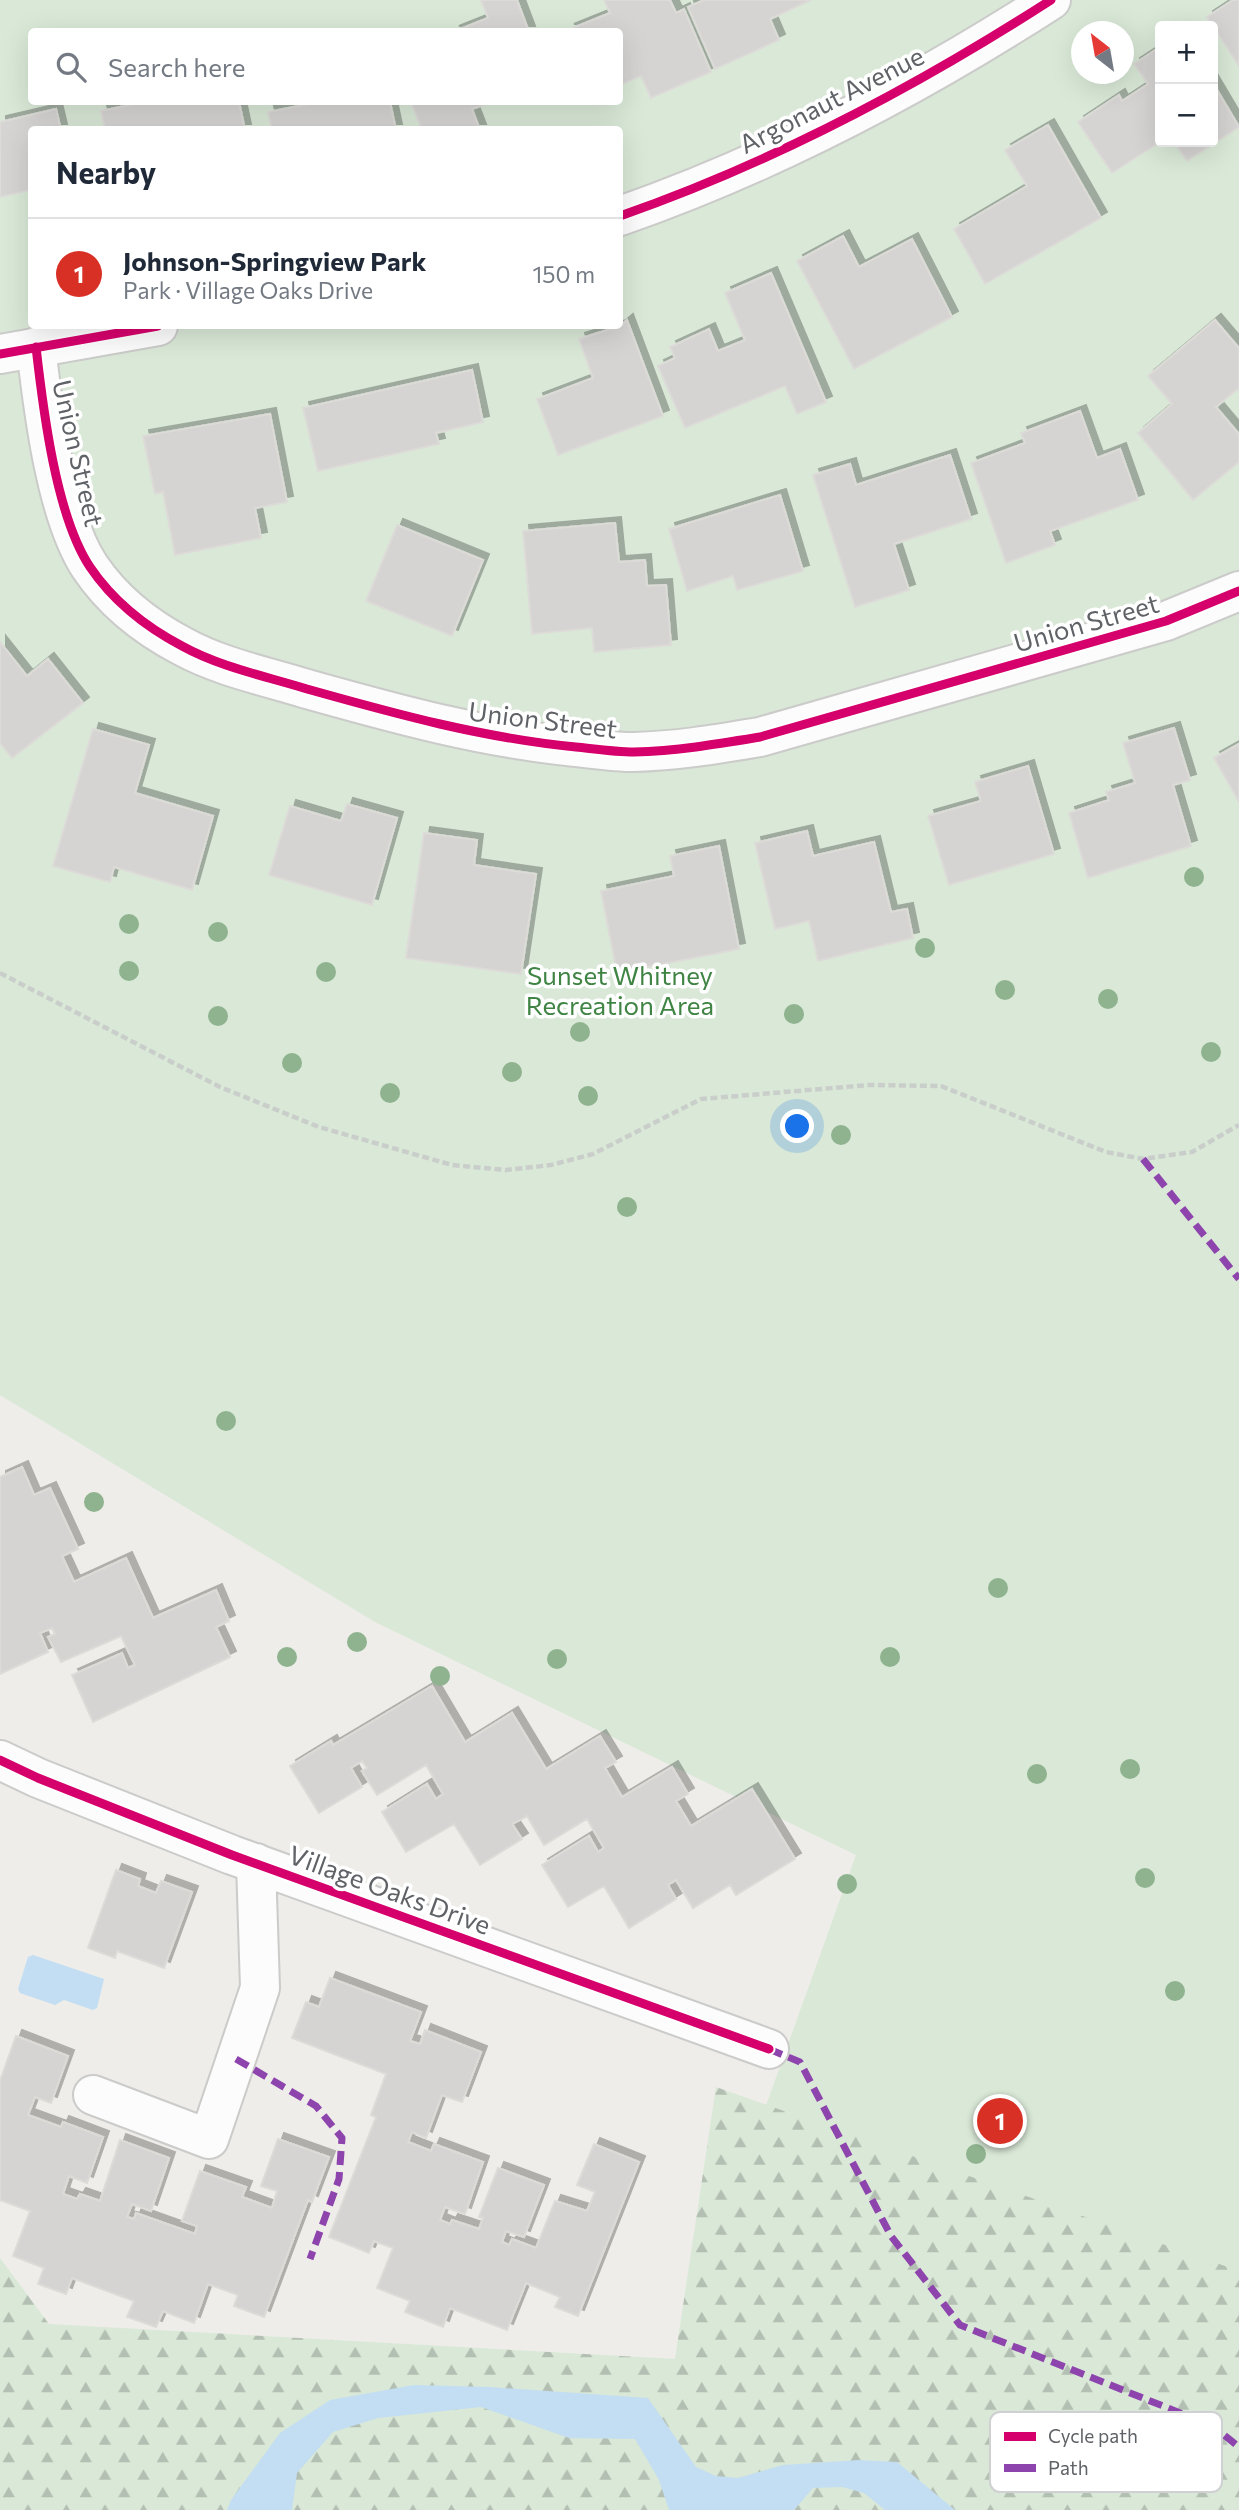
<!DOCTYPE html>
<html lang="en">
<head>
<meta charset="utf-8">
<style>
  :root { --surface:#fff; --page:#f6f6f7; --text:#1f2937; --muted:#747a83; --line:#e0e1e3; --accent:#d93025 }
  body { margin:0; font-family:Commissioner,sans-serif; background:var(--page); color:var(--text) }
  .controls { position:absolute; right:21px; top:21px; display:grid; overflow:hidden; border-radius:7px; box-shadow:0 7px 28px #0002 }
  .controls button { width:63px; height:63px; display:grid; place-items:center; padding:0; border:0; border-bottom:2px solid var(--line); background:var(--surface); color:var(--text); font:35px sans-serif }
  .compass { position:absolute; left:1071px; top:21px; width:63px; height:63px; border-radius:50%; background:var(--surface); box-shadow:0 7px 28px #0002; rotate:329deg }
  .you { position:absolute; left:798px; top:1127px; width:24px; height:24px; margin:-18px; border:5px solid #fff; border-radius:50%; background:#1a73e8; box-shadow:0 0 0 10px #1a73e833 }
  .badge { display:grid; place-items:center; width:46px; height:46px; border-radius:50%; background:var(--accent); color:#fff; font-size:23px; font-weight:700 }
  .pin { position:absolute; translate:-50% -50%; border:4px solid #fff; box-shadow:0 2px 7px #0006 }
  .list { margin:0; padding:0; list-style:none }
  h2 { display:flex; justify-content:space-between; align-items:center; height:91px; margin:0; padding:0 28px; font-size:30px }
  h2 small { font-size:23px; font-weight:400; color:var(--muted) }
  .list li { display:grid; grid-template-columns:46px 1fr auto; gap:21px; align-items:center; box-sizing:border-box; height:112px; padding:0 28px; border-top:2px solid var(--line) }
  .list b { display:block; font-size:26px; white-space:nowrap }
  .list p { margin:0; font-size:23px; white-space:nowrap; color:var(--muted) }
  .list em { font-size:23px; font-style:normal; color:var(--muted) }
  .icon { flex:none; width:38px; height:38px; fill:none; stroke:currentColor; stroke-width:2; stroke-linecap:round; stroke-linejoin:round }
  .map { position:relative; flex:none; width:1239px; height:2510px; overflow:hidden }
  .search { position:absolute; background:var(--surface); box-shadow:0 7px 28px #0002; left:28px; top:28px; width:595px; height:77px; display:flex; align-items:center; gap:18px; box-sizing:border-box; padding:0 24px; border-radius:7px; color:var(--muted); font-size:26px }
  .panel { position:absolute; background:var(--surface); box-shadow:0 7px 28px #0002; left:28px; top:126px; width:595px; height:203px; border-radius:7px }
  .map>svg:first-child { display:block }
  .green { fill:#d9e8d7; fill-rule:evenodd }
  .forest { fill:url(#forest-firs) }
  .water { fill:#c3def2 }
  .building { fill:#d5d4d2; stroke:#dddbd8; stroke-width:2; filter:url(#shadow) }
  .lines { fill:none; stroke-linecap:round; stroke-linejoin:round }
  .minor-casing { stroke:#cbcbca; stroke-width:42 }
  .path { stroke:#cacecb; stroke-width:4.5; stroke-dasharray:7 3.5; stroke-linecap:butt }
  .minor { stroke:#fcfcfc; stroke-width:38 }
  .quiet { stroke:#8e44ad; stroke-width:7; stroke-dasharray:14 7; stroke-linecap:butt }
  .cycleway-casing { stroke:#fff; stroke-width:13 }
  .cycleway { stroke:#d6006c; stroke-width:9 }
  .tree { fill:#8eb38e }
  .labels { text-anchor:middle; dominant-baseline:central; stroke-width:7; stroke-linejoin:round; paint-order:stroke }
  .street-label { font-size:26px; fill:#5f6266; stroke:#fff }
  .park-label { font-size:26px; fill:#408444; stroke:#fff }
  .key { fill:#fff; stroke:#cfd0d1; stroke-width:2 }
  .key-label { font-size:19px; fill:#5f6266 }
</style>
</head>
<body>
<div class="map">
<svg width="1239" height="2510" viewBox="0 0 1239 2510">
  <defs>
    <pattern id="forest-firs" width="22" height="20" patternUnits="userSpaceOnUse" patternTransform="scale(1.75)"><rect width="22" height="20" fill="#d9e8d7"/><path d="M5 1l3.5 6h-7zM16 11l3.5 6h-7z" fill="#b3bfb2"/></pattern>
    <filter id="shadow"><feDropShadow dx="6" dy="-6" stdDeviation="0" flood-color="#0004"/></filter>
  </defs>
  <rect width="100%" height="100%" fill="#eeede9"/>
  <!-- green -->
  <path class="green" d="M0,0H1239V2510H0V2413L675,2359L856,1855L375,1622L0,1395ZM1160,26H1213V142H1160ZM32,32H620V102H32ZM1082,32H1124V74H1082ZM32,130H620V326H32Z"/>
  <!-- forest -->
  <path class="forest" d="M716,2087L1239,2271V2510H0V2258L49,2324L675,2359Z"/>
  <!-- water -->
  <path class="water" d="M33,1955L104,1979L97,2008L93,2010L64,2000L55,2005L20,1993L18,1989L28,1957Z
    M414,2385L490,2387L648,2398L696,2467L716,2476L738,2478L783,2465L859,2460L897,2462L955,2510H885L864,2493L842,2487L813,2488L794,2510H669L659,2480L635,2439L569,2438L481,2407L378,2418L333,2432L297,2473L292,2510H227L231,2500L280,2433L330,2400Z"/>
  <!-- building -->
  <path class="building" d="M481,0H517L529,32H453L488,18Z
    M604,0H670L676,13L684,9L711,72L651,98L641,76L620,85V32L568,30L610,13Z
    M704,0H811L770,19L779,40L715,69L688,7Z
    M1233,0H1239V66L1207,17Z
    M1160,47V142L1112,173L1078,122L1119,95L1122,101L1148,84L1134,64Z
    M1213,83L1239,127L1187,161L1174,142H1213Z
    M144,102H239L245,130H105L101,111Z
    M319,102H390L396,130H272L268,112Z
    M411,102H491L472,109L480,130H422Z
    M56,109L61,130H32V195L30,190L0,197V122Z
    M1048,125L1101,218L985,284L954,229L1027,186L1005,150Z
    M843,236L859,267L912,239L952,317L854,369L797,261Z
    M771,273L826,402L797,414L785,386L685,428L658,366L675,358L670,347L709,329L718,351L745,340L725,293Z
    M627,320L663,416L558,455L537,399L593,378L579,339L620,326Z
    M1215,320L1239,348V388L1216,407L1239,434V462L1193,500L1138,433L1172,404L1148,376Z
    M472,370L483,422L436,433L439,444L318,471L303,408Z
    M1080,411L1097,458L1120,449L1138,500L1050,531L1055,545L1006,563L971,463L1025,443L1021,433Z
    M270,414L287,502L255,508L261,538L175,555L163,492L155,494L143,436Z
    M950,455L971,519L894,544L909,590L855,607L813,475L850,464L856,485Z
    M780,495L803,571L737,590L733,576L687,591L669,529Z
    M615,523L619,562L645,560L647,586L666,585L671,645L594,652L592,628L532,634L523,531Z
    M397,525L483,560L452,636L366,601Z
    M0,642L27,676L48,659L83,703L12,758L0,743Z
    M1174,728L1190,780L1173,785L1191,846L1088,878L1069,813L1109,800L1106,792L1135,783L1123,743Z
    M93,729L149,745L135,793L213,816L192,890L114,867L110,882L53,866Z
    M1239,744V802L1214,758Z
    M1028,766L1054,854L949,885L928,816L981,801L975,782Z
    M347,804L397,818L372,905L269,875L290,806L341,821Z
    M807,831L813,856L874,842L891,912L907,909L913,938L818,961L809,921L775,929L755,843Z
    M424,833L477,840L474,865L536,874L521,974L406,958Z
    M719,846L739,949L617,973L601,891L674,876L670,856Z
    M22,1467L34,1495L50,1488L78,1549L62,1556L74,1582L126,1558L153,1618L216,1590L229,1621L216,1627L230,1657L93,1722L72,1675L122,1653L128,1668L135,1665L121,1636L61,1662L48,1637L55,1634L52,1628L40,1633L48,1652L0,1674V1477Z
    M432,1686L465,1742L512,1713L546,1769L600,1736L616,1762L605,1768L622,1797L672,1767L688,1794L676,1801L691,1826L752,1789L795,1859L736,1895L730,1885L693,1908L676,1880L668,1885L676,1899L629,1928L604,1886L568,1907L542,1865L589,1836L598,1852L604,1848L587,1819L544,1845L527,1816L512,1824L522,1839L480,1865L454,1824L406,1852L382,1812L427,1784L436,1799L443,1794L426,1765L377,1795L362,1771L367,1768L362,1761L351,1768L362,1787L319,1813L290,1766L331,1741L333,1745Z
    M116,1870L140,1879L138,1886L156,1893L161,1881L192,1892L164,1968L117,1951L115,1958L88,1948Z
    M330,1978L421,2012L410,2041L420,2044L425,2030L481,2052L462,2102L442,2095L426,2138L412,2132L408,2142L431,2151L434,2144L483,2162L465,2214L445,2207L440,2220L450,2224L452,2220L479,2229L483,2218L479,2217L498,2168L544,2185L524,2237L506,2231L502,2242L509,2245L512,2239L536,2248L555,2201L587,2211L595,2192L577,2185L594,2144L639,2162L578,2316L555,2307L560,2297L526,2283L507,2330L450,2308L443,2327L405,2312L410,2301L377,2288L393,2248L374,2241L369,2253L329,2237L376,2117L371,2115L386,2074L292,2038L306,2002L319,2007Z
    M16,2036L68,2056L51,2103L35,2097L28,2115L61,2127L63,2122L103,2137L87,2183L69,2176L63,2194L77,2199L80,2194L100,2201L120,2140L169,2158L151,2211L132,2204L127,2217L134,2219L136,2213L195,2234L197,2226L182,2221L200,2171L246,2187L242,2197L272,2208L277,2191L261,2186L278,2139L329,2157L312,2202L308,2200L264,2317L234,2306L238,2295L208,2284L194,2323L163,2311L156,2327L127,2317L134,2301L72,2278L66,2294L38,2284L44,2268L13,2256L30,2211L0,2200V2081Z"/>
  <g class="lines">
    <defs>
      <path id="minor" d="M620,216C772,163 916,87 1051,0
        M36,347C43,409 56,516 90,567C113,601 146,627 182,646C220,667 265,676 307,689C396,714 483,738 576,747C595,749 615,752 634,752C677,751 718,744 760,737L1166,621L1239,591
        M0,354L158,326
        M0,1760L38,1778L232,1855L769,2049
        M93,2095L209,2139L260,1988L256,1863"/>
    </defs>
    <!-- minor casing -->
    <use href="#minor" class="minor-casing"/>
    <!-- path -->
    <path class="path" d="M0,973L220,1087L319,1127L452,1165L506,1170L551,1165L593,1154L701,1099L869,1085L941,1086L1106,1152L1143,1159L1192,1152L1239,1125"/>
    <!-- minor -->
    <use href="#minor" class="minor"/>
    <!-- quiet -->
    <path class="quiet" d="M1143,1159L1239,1279
      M769,2049L800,2062L891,2236L960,2325L1213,2426L1239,2447
      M236,2059L316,2106L342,2138L339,2179L310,2259"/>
    <defs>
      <path id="cycleway" d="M620,216C772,163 916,87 1051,0
        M36,347C43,409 56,516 90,567C113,601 146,627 182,646C220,667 265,676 307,689C396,714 483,738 576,747C595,749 615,752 634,752C677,751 718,744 760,737L1166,621L1239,591
        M0,354L158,326
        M0,1760L38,1778L232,1855L769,2049"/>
    </defs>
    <!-- cycleway casing -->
    <use href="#cycleway" class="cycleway-casing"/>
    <!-- cycleway -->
    <use href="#cycleway" class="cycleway"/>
  </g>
  <!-- trees -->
  <g class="tree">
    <circle cx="1194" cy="877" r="10"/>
    <circle cx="129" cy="924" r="10"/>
    <circle cx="218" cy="932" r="10"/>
    <circle cx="925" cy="948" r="10"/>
    <circle cx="129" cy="971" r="10"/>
    <circle cx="326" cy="972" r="10"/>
    <circle cx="1005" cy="990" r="10"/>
    <circle cx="1108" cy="999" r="10"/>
    <circle cx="794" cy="1014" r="10"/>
    <circle cx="218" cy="1016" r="10"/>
    <circle cx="580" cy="1032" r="10"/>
    <circle cx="1211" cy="1052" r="10"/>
    <circle cx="292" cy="1063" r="10"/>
    <circle cx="512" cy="1072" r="10"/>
    <circle cx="390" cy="1093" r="10"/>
    <circle cx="588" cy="1096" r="10"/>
    <circle cx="841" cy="1135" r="10"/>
    <circle cx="627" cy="1207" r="10"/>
    <circle cx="226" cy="1421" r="10"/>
    <circle cx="94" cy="1502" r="10"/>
    <circle cx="998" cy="1588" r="10"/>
    <circle cx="357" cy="1642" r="10"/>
    <circle cx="287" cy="1657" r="10"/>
    <circle cx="890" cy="1657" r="10"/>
    <circle cx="557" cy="1659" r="10"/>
    <circle cx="440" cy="1676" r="10"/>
    <circle cx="1130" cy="1769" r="10"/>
    <circle cx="1037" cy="1774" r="10"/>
    <circle cx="1145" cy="1878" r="10"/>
    <circle cx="847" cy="1884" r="10"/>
    <circle cx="1175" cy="1991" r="10"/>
    <circle cx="976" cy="2154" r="10"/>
  </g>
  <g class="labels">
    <!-- street labels -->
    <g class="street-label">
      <text transform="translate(831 99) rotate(-27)">Argonaut Avenue</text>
      <text transform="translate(79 453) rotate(77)">Union Street</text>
      <text transform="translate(1086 622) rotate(-16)">Union Street</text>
      <text transform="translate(543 719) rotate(7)">Union Street</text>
      <text transform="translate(390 1889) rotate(20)">Village Oaks Drive</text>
    </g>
    <!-- park labels -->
    <g class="park-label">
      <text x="620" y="974">Sunset Whitney<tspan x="620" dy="30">Recreation Area</tspan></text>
    </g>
  </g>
  <!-- legend -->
  <rect x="990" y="2412" width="232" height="80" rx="10" class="key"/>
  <rect x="1004" y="2432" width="32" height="9" fill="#d6006c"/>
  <rect x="1004" y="2464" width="32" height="8" fill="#8e44ad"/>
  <g class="key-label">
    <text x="1048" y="2443">Cycle path</text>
    <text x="1048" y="2475">Path</text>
  </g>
</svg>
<div class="controls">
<button>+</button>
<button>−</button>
</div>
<svg class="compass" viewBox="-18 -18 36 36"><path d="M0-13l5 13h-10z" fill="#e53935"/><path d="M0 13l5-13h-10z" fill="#747a83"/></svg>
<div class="you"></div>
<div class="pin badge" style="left:1000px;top:2121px">1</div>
<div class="search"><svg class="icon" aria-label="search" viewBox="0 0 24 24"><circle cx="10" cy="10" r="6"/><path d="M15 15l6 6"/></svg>Search here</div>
<section class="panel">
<h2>Nearby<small></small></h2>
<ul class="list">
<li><span class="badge">1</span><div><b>Johnson-Springview Park</b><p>Park · Village Oaks Drive</p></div><em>150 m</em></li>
</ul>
</section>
</div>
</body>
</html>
